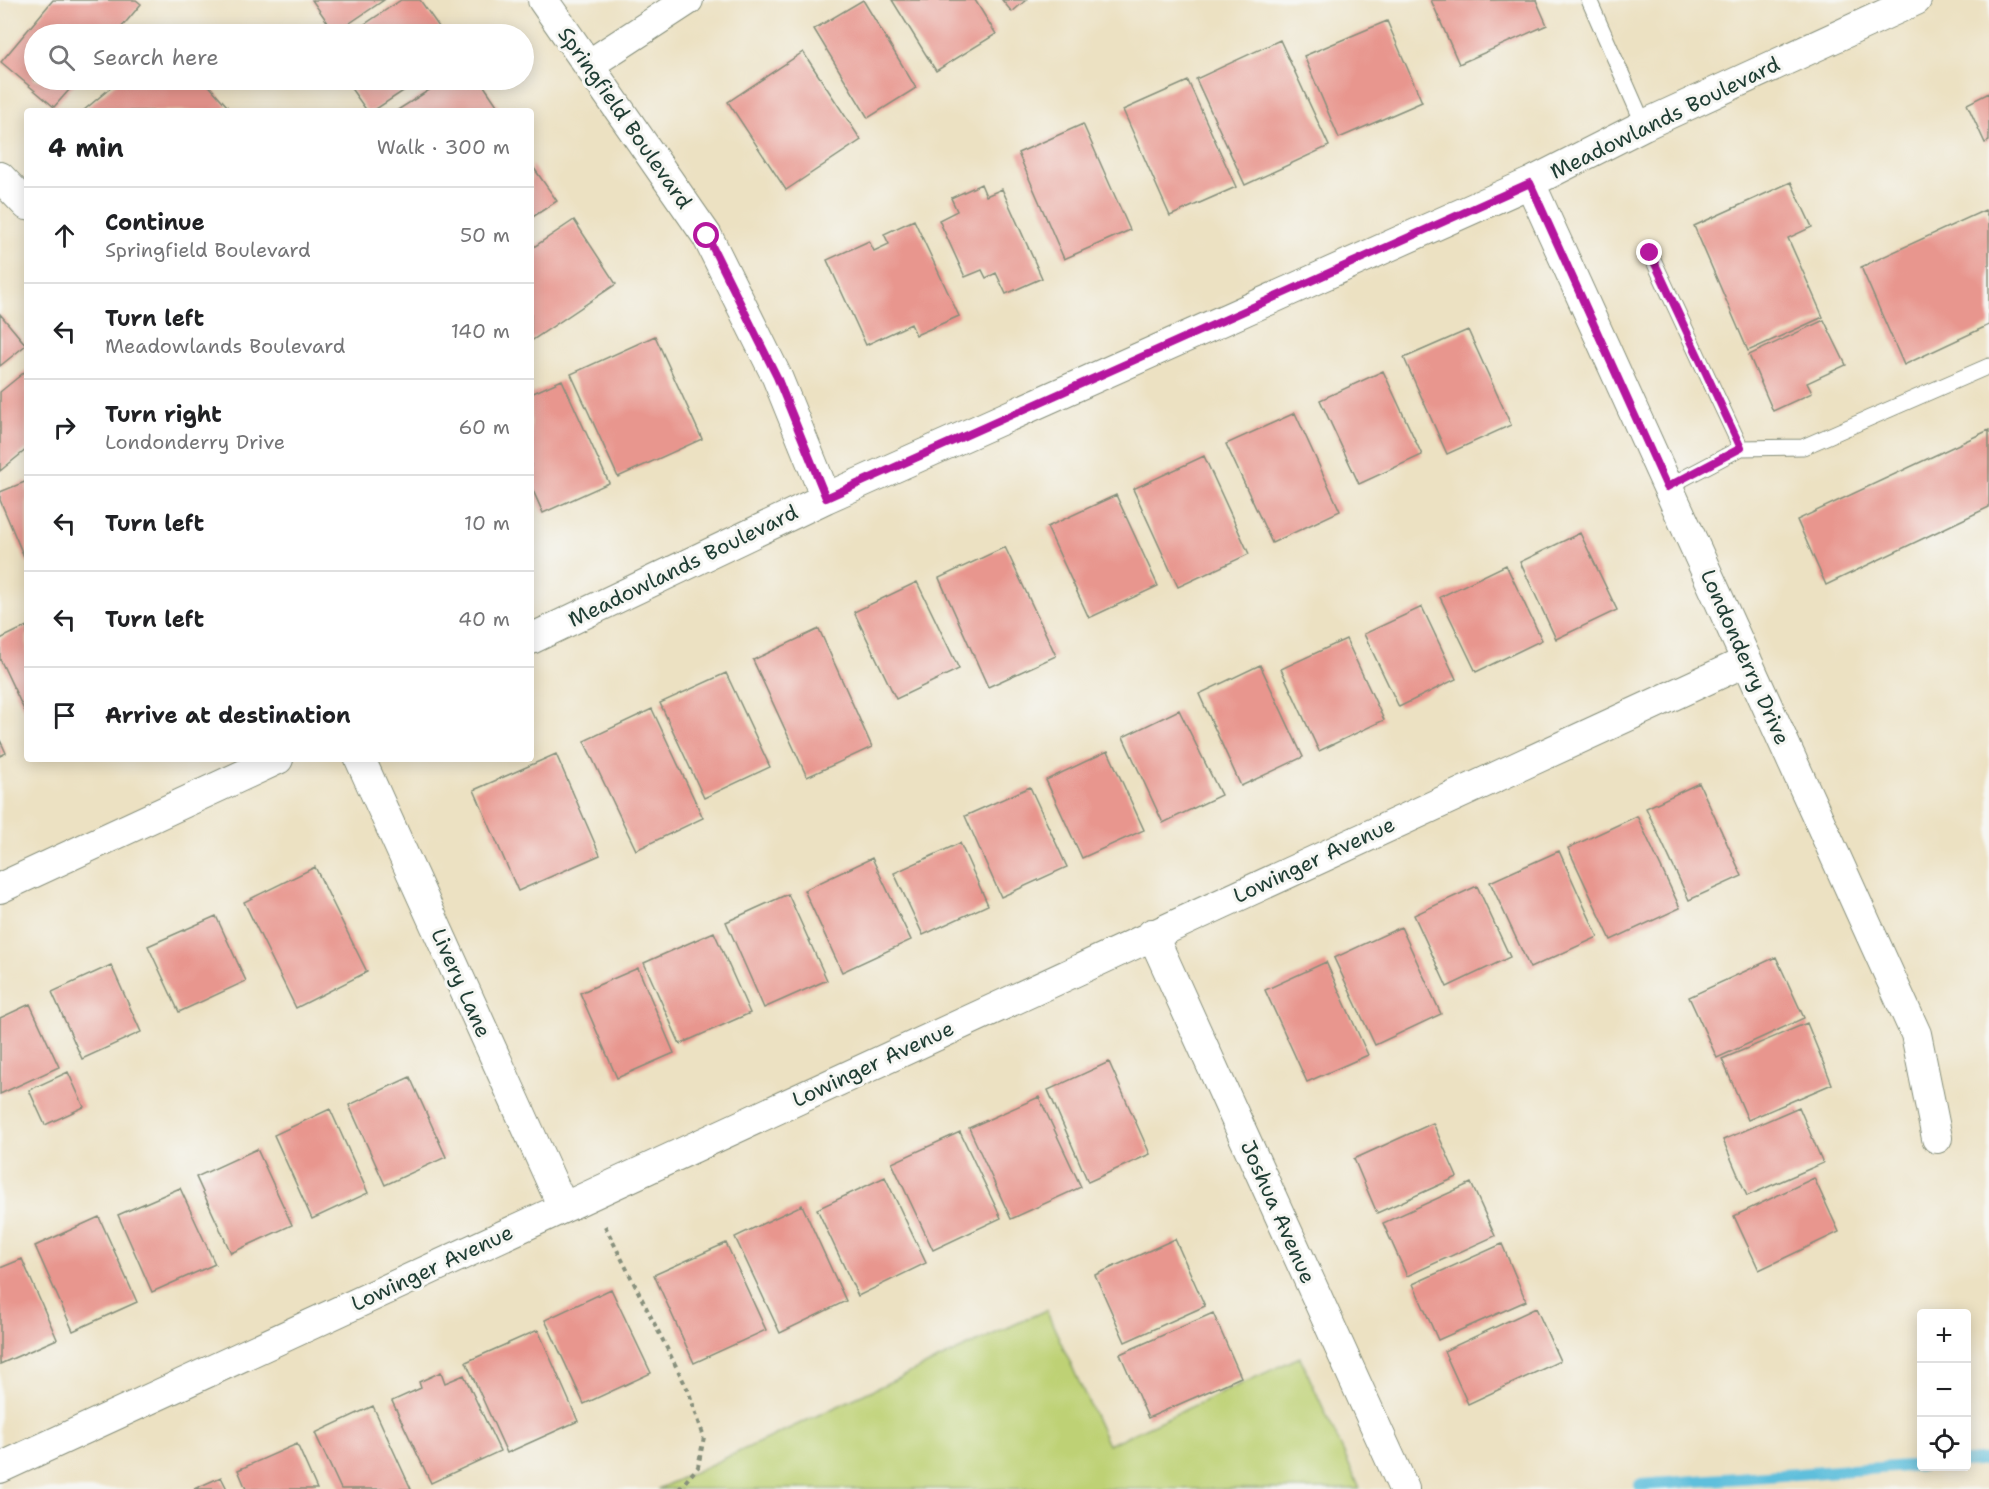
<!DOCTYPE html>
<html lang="en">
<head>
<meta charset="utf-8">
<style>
  :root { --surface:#fff; --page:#f2f2f2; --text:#202124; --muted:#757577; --line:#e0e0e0 }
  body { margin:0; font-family:"Shantell Sans",sans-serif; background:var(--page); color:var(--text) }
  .controls { position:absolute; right:18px; bottom:18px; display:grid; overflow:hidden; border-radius:6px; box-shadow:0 3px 15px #0003 }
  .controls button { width:54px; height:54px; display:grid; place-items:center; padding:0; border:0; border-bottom:2px solid var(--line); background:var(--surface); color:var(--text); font:30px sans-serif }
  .stop { position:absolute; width:18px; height:18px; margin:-14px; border:4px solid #b5179e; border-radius:50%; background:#fff }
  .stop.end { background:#b5179e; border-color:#fff; box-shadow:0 2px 6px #0008 }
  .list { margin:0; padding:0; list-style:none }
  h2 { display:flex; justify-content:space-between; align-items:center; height:78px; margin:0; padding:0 24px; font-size:26px }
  h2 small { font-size:20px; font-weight:400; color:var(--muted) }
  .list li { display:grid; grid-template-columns:39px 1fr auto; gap:18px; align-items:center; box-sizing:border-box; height:96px; padding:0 24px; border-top:2px solid var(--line) }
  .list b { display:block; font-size:22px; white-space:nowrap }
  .list p { margin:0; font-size:20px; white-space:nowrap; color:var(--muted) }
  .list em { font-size:20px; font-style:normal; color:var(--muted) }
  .icon { flex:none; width:33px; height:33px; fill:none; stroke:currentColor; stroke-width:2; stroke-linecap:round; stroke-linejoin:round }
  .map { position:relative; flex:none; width:1989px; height:1489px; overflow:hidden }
  .search { position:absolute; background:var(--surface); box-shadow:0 3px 15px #0003; left:24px; top:24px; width:510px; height:66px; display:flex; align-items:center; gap:15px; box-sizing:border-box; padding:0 21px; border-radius:33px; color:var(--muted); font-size:22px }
  .panel { position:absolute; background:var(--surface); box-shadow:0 3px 15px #0003; left:24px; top:108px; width:510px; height:654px; border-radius:6px }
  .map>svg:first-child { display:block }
  .green { fill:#bed174; stroke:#6e8754; stroke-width:1.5 }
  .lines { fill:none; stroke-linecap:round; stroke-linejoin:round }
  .stream { stroke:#5ebfdc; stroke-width:12 }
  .building { fill:#e8968e }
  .lane-casing { stroke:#868f7b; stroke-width:17 }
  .street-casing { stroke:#868f7b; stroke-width:32 }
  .path { stroke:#868f7b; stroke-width:4; stroke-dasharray:4.5 4.5; stroke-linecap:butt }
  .lane { stroke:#fff; stroke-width:15 }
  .street { stroke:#fff; stroke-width:30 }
  .route { stroke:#b5179e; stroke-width:8 }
  .labels { text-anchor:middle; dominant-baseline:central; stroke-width:6; stroke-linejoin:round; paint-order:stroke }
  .street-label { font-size:21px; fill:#1f3d34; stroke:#f6f6f2 }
</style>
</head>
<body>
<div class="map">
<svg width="1989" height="1489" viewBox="0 0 1989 1489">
  <rect width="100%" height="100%" fill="#f6f6f2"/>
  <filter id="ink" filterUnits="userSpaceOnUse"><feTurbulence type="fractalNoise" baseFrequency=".0167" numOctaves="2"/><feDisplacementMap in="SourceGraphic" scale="12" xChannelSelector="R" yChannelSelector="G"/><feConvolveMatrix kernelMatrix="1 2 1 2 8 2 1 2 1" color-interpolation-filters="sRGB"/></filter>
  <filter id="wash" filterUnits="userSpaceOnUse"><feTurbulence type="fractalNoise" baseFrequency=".008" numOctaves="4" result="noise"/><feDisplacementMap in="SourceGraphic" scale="24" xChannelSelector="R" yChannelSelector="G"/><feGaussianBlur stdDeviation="1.35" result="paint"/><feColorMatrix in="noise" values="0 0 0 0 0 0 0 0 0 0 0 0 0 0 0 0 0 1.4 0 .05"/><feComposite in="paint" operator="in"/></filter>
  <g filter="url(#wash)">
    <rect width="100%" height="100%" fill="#ece1c2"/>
    <!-- green -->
    <path class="green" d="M1046,1310L1108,1445L1300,1357L1360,1489H658Z"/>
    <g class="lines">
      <!-- stream -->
      <path class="stream" d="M1966,1462L1989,1460
        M1640,1485L1922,1465"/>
    </g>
    <g id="blocks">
      <!-- building -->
      <path class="building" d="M53,0H136L141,4L116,34H34V80H78L54,107L1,62Z
        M312,0H384L335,33Z
        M401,0H420L444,34H350Z
        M863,0L916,88L868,118L814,29Z
        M892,0H975L996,34L936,71Z
        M1002,0H1026L1012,12Z
        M1431,0H1536L1547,25L1459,64Z
        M1387,21L1422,102L1339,138L1304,56Z
        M1280,40L1329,146L1245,185L1196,79Z
        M803,52L861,140L786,190L728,102Z
        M120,80H204L227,106L221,111H83Z
        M345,80H420L373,111H367Z
        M445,80H480L501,111H396Z
        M1188,81L1236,187L1170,216L1123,110Z
        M1989,93V141L1985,143L1967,104Z
        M1083,124L1130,230L1064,259L1018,153Z
        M531,164L557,201L531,218Z
        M1791,182L1812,227L1788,238L1823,317L1748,351L1694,226Z
        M981,184L986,196L1002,189L1042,278L1006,294L996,273L986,278L982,270L965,277L939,220L957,211L951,198Z
        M1985,210L1989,220V325L1904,365L1861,267Z
        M574,220L616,284L531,341V249Z
        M914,220L959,316L916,335L911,324L866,345L827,260L869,241L874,251L889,244L884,234Z
        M0,314L26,345L0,366Z
        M1824,320L1846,365L1807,383L1812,393L1773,411L1749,355Z
        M1468,330L1511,425L1447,454L1404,358Z
        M655,336L702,439L618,477L571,374Z
        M27,370V449L0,471V392Z
        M1383,371L1422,455L1359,484L1320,400Z
        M562,380L609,483L543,513L531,486V394Z
        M1295,413L1340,511L1272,543L1226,444Z
        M1989,430V507L1826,585L1797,520Z
        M1204,456L1249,554L1178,587L1133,489Z
        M27,481V564L0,500V492Z
        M1116,495L1158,586L1089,618L1047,527Z
        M1580,533L1617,610L1556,639L1520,562Z
        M1005,547L1056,656L988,687L939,578Z
        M1506,565L1542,640L1476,672L1440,597Z
        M917,582L959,669L896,699L854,612Z
        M1422,607L1456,679L1399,707L1364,634Z
        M27,626V716L0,659V639Z
        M819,629L872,747L807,777L753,660Z
        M1346,639L1384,720L1319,751L1281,669Z
        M1260,665L1303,757L1241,786L1199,694Z
        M726,673L770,767L704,798L660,703Z
        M652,709L703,818L636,850L584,741Z
        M1179,710L1221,795L1163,823L1123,737Z
        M0,740L6,753L0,756Z
        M1108,751L1144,830L1082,858L1046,780Z
        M556,754L600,855L518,891L474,790Z
        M1699,783L1742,876L1689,900L1646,808Z
        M1030,787L1067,867L1001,897L965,816Z
        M1637,816L1680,908L1611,940L1568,848Z
        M960,843L988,905L923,935L894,873Z
        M1559,851L1598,937L1530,968L1490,882Z
        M872,858L911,940L842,972L804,890Z
        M315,867L367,972L296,1008L244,902Z
        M1477,886L1510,957L1447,987L1414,915Z
        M788,894L827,980L764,1008L726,922Z
        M216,916L246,981L179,1012L148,946Z
        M1401,927L1441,1014L1375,1045L1334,958Z
        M714,932L750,1013L680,1044L644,963Z
        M1776,957L1804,1018L1717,1058L1689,997Z
        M1326,962L1368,1055L1307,1082L1265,990Z
        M111,965L141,1032L82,1059L52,992Z
        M638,968L674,1053L617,1078L580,993Z
        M30,1004L59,1067L0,1094V1018Z
        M1807,1023L1832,1084L1748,1120L1722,1059Z
        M1109,1062L1150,1154L1088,1182L1048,1090Z
        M68,1072L84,1107L45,1125L29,1090Z
        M410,1077L446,1157L385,1185L349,1105Z
        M1039,1097L1081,1187L1011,1219L969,1128Z
        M1799,1107L1823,1163L1747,1196L1723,1140Z
        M330,1109L368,1193L312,1219L274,1135Z
        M1433,1123L1457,1177L1377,1213L1354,1159Z
        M960,1132L1001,1218L933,1250L892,1163Z
        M257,1149L292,1225L231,1253L196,1177Z
        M885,1177L926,1263L858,1296L817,1209Z
        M1814,1178L1839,1232L1759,1270L1734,1216Z
        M1471,1183L1495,1236L1407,1276L1383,1223Z
        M180,1188L215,1264L152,1292L118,1215Z
        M802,1205L846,1301L780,1333L735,1237Z
        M99,1217L137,1302L73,1331L35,1246Z
        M1175,1239L1205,1306L1125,1342L1095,1275Z
        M726,1243L766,1330L694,1363L654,1275Z
        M1502,1244L1526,1301L1438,1340L1413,1284Z
        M22,1259L57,1339L0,1364V1268Z
        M611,1289L651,1373L584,1404L545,1320Z
        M1536,1308L1560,1361L1468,1404L1444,1351Z
        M1213,1313L1241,1377L1148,1418L1120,1354Z
        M538,1330L578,1421L507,1453L466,1362Z
        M441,1372L445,1383L464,1375L500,1451L431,1483L392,1401L421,1388L419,1382Z
        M373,1406L411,1489H341L315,1433Z
        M297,1444L317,1489H246L238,1470Z
        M221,1477L227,1489H194Z"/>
    </g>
  </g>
  <g filter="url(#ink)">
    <use href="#blocks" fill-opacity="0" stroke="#868f7b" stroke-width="1.5"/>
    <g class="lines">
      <defs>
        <path id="lane" d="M1589,0L1644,125
          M1650,253L1741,448
          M1667,487L1741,448L1803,447L1989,366"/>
        <path id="street" d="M543,0L707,236L777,377L826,498
          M590,64L688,0
          M0,177L27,205
          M1530,183L1916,1034L1937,1138
          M531,639L826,498L1530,183L1644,125L1916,0
          M360,759L563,1207
          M0,888L278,759
          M1152,934L1404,1489
          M0,1468L1747,661"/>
      </defs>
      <!-- lane casing -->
      <use href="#lane" class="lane-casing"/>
      <!-- street casing -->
      <use href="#street" class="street-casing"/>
      <!-- path -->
      <path class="path" d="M605,1226L688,1390L704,1437L698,1467L679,1489"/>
      <!-- lane -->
      <use href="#lane" class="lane"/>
      <!-- street -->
      <use href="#street" class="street"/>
    </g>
  </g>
  <g class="lines" filter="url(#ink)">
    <!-- route -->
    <path class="route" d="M707,236L777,377L826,498L1530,183L1667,487L1741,448L1650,253"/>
  </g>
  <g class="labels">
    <!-- street labels -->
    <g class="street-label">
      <text transform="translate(625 118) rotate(55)">Springfield Boulevard</text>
      <text transform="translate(1665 118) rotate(-26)">Meadowlands Boulevard</text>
      <text transform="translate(683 566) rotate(-26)">Meadowlands Boulevard</text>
      <text transform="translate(1745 657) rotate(66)">Londonderry Drive</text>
      <text transform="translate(1314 860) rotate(-25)">Lowinger Avenue</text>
      <text transform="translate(461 983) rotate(66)">Livery Lane</text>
      <text transform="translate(873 1064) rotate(-25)">Lowinger Avenue</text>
      <text transform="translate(1278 1212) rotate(66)">Joshua Avenue</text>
      <text transform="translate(432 1268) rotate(-25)">Lowinger Avenue</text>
    </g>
  </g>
</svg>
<div class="controls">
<button>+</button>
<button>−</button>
<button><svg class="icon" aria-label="locate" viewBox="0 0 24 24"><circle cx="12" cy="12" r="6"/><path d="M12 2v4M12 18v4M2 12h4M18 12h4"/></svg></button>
</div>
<div class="stop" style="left:707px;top:236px"></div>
<div class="stop end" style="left:1650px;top:253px"></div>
<div class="search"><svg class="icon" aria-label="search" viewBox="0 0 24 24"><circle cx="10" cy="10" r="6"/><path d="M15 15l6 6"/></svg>Search here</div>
<section class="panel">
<h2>4 min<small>Walk · 300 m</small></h2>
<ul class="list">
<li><svg class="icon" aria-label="ahead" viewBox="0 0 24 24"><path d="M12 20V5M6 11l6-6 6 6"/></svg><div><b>Continue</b><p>Springfield Boulevard</p></div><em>50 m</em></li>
<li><svg class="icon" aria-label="left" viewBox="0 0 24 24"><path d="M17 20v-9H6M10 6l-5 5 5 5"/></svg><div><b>Turn left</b><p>Meadowlands Boulevard</p></div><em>140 m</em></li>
<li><svg class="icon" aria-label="right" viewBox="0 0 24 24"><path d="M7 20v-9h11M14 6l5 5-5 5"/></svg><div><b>Turn right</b><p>Londonderry Drive</p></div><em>60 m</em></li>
<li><svg class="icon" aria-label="left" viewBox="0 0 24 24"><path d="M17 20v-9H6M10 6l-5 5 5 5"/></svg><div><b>Turn left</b></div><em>10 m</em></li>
<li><svg class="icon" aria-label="left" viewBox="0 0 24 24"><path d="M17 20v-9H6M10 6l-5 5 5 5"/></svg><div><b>Turn left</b></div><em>40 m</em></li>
<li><svg class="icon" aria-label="arrive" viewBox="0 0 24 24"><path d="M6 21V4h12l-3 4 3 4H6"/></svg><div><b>Arrive at destination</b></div></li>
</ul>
</section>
</div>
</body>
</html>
